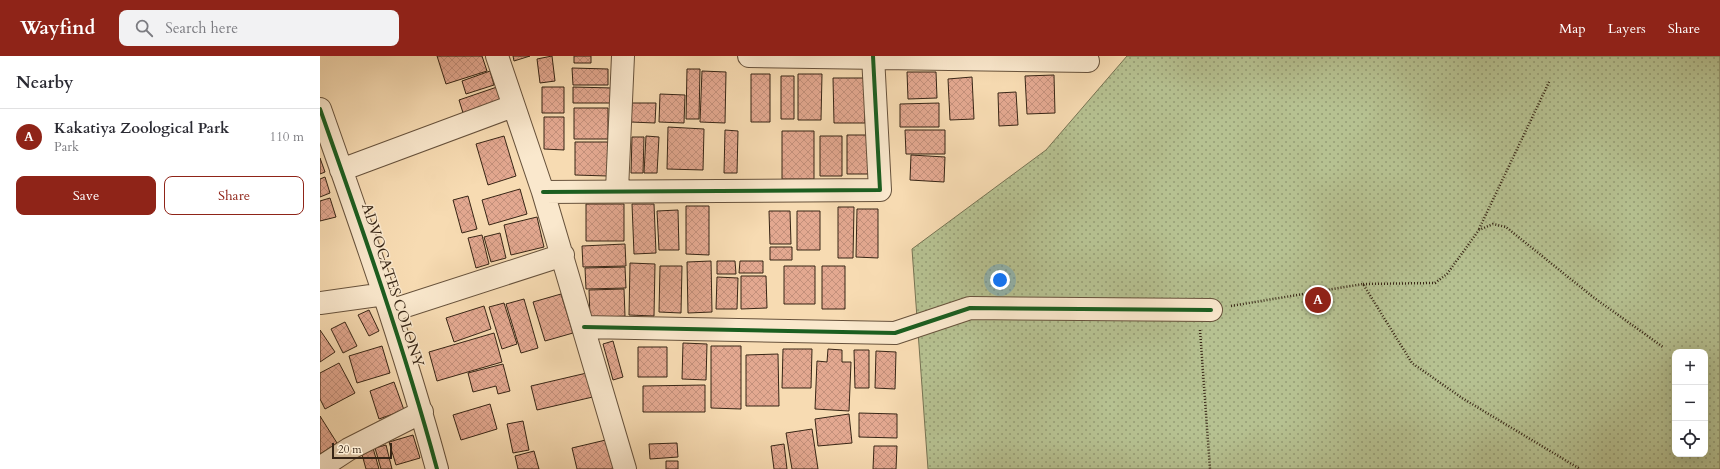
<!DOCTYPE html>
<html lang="en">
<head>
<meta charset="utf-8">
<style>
  :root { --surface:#fff; --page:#f2f2f3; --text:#2b2b33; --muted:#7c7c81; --line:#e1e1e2; --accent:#8f2418 }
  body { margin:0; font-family:Cardo,serif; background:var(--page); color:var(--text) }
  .controls { position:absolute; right:12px; bottom:12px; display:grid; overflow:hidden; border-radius:8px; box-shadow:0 4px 16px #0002 }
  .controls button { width:36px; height:36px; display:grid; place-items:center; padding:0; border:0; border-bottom:1px solid var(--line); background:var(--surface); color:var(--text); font:20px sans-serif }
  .scale { position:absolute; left:12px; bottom:10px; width:60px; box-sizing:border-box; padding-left:4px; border:2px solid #372515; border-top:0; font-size:11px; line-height:14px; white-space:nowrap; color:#372515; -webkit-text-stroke:3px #fae8cd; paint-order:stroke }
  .you { position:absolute; left:680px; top:224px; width:14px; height:14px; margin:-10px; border:3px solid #fff; border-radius:50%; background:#1a73e8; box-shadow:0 0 0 6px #1a73e833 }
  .badge { display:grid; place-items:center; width:26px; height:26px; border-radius:50%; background:var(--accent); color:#fff; font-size:13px; font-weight:700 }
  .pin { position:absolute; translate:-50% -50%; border:2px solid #fff; box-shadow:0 1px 4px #0006 }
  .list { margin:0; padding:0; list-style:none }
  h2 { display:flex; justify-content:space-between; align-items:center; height:52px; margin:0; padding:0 16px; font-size:17px }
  h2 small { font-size:13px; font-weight:400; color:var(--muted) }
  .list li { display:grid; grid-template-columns:26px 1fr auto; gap:12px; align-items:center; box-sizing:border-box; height:56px; padding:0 16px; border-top:1px solid var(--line) }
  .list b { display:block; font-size:15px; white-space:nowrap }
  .list p { margin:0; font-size:13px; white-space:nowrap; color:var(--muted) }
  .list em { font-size:13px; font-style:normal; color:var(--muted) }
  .actions { display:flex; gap:8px; padding:12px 16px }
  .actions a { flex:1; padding:9px 0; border:1px solid var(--accent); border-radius:8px; text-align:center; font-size:14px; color:var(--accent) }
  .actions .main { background:var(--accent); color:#fff }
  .icon { flex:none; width:22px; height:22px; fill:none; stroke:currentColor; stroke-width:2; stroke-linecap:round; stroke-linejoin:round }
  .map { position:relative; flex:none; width:1400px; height:413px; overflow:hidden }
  header { display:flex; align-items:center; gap:24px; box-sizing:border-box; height:56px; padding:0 20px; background:var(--accent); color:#fff }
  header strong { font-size:19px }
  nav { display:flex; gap:22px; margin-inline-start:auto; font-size:14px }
  .search { width:280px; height:36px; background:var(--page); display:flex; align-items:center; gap:10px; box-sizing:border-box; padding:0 14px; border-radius:8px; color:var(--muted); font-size:15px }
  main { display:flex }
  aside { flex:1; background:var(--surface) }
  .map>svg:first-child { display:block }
  .park { fill:url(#park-dots); stroke:#767353; fill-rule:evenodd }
  .building { fill:url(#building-cross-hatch); stroke:#372515 }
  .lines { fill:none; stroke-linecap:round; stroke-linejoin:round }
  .minor-casing { stroke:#67523c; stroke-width:24 }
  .path { stroke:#372515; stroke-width:2.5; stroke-dasharray:1 2; stroke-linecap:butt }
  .minor { stroke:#fae8cd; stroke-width:22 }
  .cycleway-casing { stroke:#fae8cd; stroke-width:6 }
  .cycleway { stroke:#1b5e20; stroke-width:4 }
  .labels { text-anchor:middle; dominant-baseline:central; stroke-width:3; stroke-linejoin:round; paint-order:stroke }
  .street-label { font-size:15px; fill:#372515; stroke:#fae8cd }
</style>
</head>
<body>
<header>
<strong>Wayfind</strong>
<div class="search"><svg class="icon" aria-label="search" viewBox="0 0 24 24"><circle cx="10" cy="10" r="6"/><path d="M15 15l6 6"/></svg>Search here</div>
<nav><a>Map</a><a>Layers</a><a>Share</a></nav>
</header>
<main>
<aside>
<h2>Nearby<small></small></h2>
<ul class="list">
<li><span class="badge">A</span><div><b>Kakatiya Zoological Park</b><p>Park</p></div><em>110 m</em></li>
</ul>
<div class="actions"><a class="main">Save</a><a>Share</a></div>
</aside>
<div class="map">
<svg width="1400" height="413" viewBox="0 0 1400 413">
  <defs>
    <pattern id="park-dots" width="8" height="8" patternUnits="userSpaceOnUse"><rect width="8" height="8" fill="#b6c191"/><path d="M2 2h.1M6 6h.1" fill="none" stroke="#959d75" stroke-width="1.8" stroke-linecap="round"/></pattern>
    <pattern id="building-cross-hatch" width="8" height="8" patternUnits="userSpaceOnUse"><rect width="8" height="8" fill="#e3a890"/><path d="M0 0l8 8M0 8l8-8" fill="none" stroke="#c3907b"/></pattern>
  </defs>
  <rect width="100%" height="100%" fill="#f7dbb2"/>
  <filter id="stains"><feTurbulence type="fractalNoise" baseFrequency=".005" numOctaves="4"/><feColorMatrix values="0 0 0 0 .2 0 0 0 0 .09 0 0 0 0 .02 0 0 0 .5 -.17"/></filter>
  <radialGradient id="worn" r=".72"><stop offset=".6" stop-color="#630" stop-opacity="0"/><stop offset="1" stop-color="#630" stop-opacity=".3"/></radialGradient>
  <!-- park -->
  <path class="park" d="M807,0H1400V413H608L592,193L726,94ZM1355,296H1385V398H1355Z"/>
  <!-- building -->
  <path class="building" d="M117,0H162L167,15L126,28Z
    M193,0H210L194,5Z
    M232,0L235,25L220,27L217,3Z
    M254,0H271V7H254Z
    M252,12L288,13V29H253Z
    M367,13H380L379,63H366Z
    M170,15L174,29L146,38L142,25Z
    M382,15L406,16L405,67L380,66Z
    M587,16H616L617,42L588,43Z
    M431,18H450V66H431Z
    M478,18H502L501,64H478Z
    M734,19L735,57L707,58L705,20Z
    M461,20H474V63H461Z
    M652,21L654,63L630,64L628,23Z
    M513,22H544L545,67H514Z
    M177,31L183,47L144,60L139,44Z
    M222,31H244V57H222Z
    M253,31L293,32V47H253Z
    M696,36L698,69L679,70L678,37Z
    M340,38L365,39L364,67L339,66Z
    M312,47H336L335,67L311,66Z
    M619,47V71H580V48Z
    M254,52H288V83H254Z
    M224,61H244V94L224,93Z
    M348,71L384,73L383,114L347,113Z
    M405,74L418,75L417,117H404Z
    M585,74H625V98H586Z
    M462,75H494V123H462Z
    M527,79H553V118H527Z
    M184,80L196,120L168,129L156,88Z
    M326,80L339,81L337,117H324Z
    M500,80H522V120H500Z
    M312,81H324L323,117H311Z
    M255,86H288V120L255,119Z
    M591,99L625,101L624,126L590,124Z
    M0,102L5,116L0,118Z
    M5,121L10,137L0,141V123Z
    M200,133L207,158L169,169L162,144Z
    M148,140L157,173L142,177L133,144Z
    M10,142L16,161L0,165V145Z
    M266,148H304V185H266Z
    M312,148H334L336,197L314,198Z
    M366,150H389V199L366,198Z
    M518,151H534L533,202H518Z
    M537,153H558V202L536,201Z
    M358,154L359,194H339L337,155Z
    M449,155H470L471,188H450Z
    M477,155H500V194H477Z
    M217,161L224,191L191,199L184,169Z
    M180,177L186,202L171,206L164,181Z
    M162,179L169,208L156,212L148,182Z
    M305,188L306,210L263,211L262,190Z
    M450,191H472V204H450Z
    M391,205L392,256L368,257L367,206Z
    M397,205H415L416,218H397Z
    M420,205H443V217H419Z
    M310,207L335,208L334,260L309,259Z
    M340,210H362L361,257L339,256Z
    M464,210H495V248H464Z
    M502,210H525V253H502Z
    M305,211L306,232L266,233L265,212Z
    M421,220H446L447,252L421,253Z
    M397,221L418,222L417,253H396Z
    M304,233L305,260L270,262L269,234Z
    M241,238L253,277L225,285L213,246Z
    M204,243L218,292L201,297L186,248Z
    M184,247L197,288L182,293L169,251Z
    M164,250L171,273L134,286L126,262Z
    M49,254L59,275L49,280L38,259Z
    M25,266L37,290L23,297L11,273Z
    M0,274L15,296L0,306Z
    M174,277L182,306L117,325L109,296Z
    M293,285L303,321L293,324L283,288Z
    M363,287L387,288L386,324L362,323Z
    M62,290L70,317L37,327L29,300Z
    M391,290H421V353L391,352Z
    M318,291H347V321H318Z
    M463,293H492L491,332H462Z
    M508,293L522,294V306H531L529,355L495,353L497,305L507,306Z
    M534,294H549V332H535Z
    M556,295L576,296L575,333L555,332Z
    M458,298L459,350H426V299Z
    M19,307L35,337L5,353L0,343V317Z
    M183,308L190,335L178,338L176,330L153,336L148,317Z
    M271,316L277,340L217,354L211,330Z
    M74,326L84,354L59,363L50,335Z
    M385,329V356H323V330Z
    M170,348L177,373L141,384L133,359Z
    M539,357L577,358V382L539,381Z
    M529,358L532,387L498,390L495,363Z
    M0,360L17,387L0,398Z
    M203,365L209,394L193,397L187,368Z
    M492,373L498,413H472L466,377Z
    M93,379L100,402L76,409L69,386Z
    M290,383L297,413H257L252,392Z
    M357,387L358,401L330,403L329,388Z
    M464,388L467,413H454L451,390Z
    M66,389L72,413H61L55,392Z
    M554,390H577L576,413H553Z
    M53,392L59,413H46L41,395Z
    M214,395L219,413H198L195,400Z
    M346,405H358V413H346Z"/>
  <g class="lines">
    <defs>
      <path id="minor" d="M177,0L223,136L305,413
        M429,0L768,5
        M0,53C42,172 84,291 117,413
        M21,114L193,50
        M297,134L303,0
        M223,136L560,134L553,0
        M0,247L65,238
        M70,255L243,199
        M264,271L575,277L650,252L891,254
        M0,412L29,393L102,356"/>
    </defs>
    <!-- minor casing -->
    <use href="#minor" class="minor-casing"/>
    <!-- path -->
    <path class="path" d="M1159,173L1230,24
      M1043,228L1115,227L1127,218L1159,174L1173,168L1186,171L1273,241L1343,291
      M911,250L1043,228L1092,307L1142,342L1260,413
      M880,274L890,413"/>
    <!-- minor -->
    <use href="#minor" class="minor"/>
    <defs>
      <path id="cycleway" d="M0,53C42,172 84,291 117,413
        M223,136L560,134L553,0
        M264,271L575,277L650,252L891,254"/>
    </defs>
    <!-- cycleway casing -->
    <use href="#cycleway" class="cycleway-casing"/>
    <!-- cycleway -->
    <use href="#cycleway" class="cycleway"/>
  </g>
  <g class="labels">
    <!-- street labels -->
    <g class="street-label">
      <text transform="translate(73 229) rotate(72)">ADVOCATES COLONY</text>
    </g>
  </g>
  <rect width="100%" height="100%" filter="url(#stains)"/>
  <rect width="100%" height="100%" fill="url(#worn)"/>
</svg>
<div class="controls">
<button>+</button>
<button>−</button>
<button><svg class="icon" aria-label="locate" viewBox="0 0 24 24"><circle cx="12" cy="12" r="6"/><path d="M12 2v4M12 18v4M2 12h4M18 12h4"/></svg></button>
</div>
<div class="scale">20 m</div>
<div class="you"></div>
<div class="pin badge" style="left:998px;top:244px">A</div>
</div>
</main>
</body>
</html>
